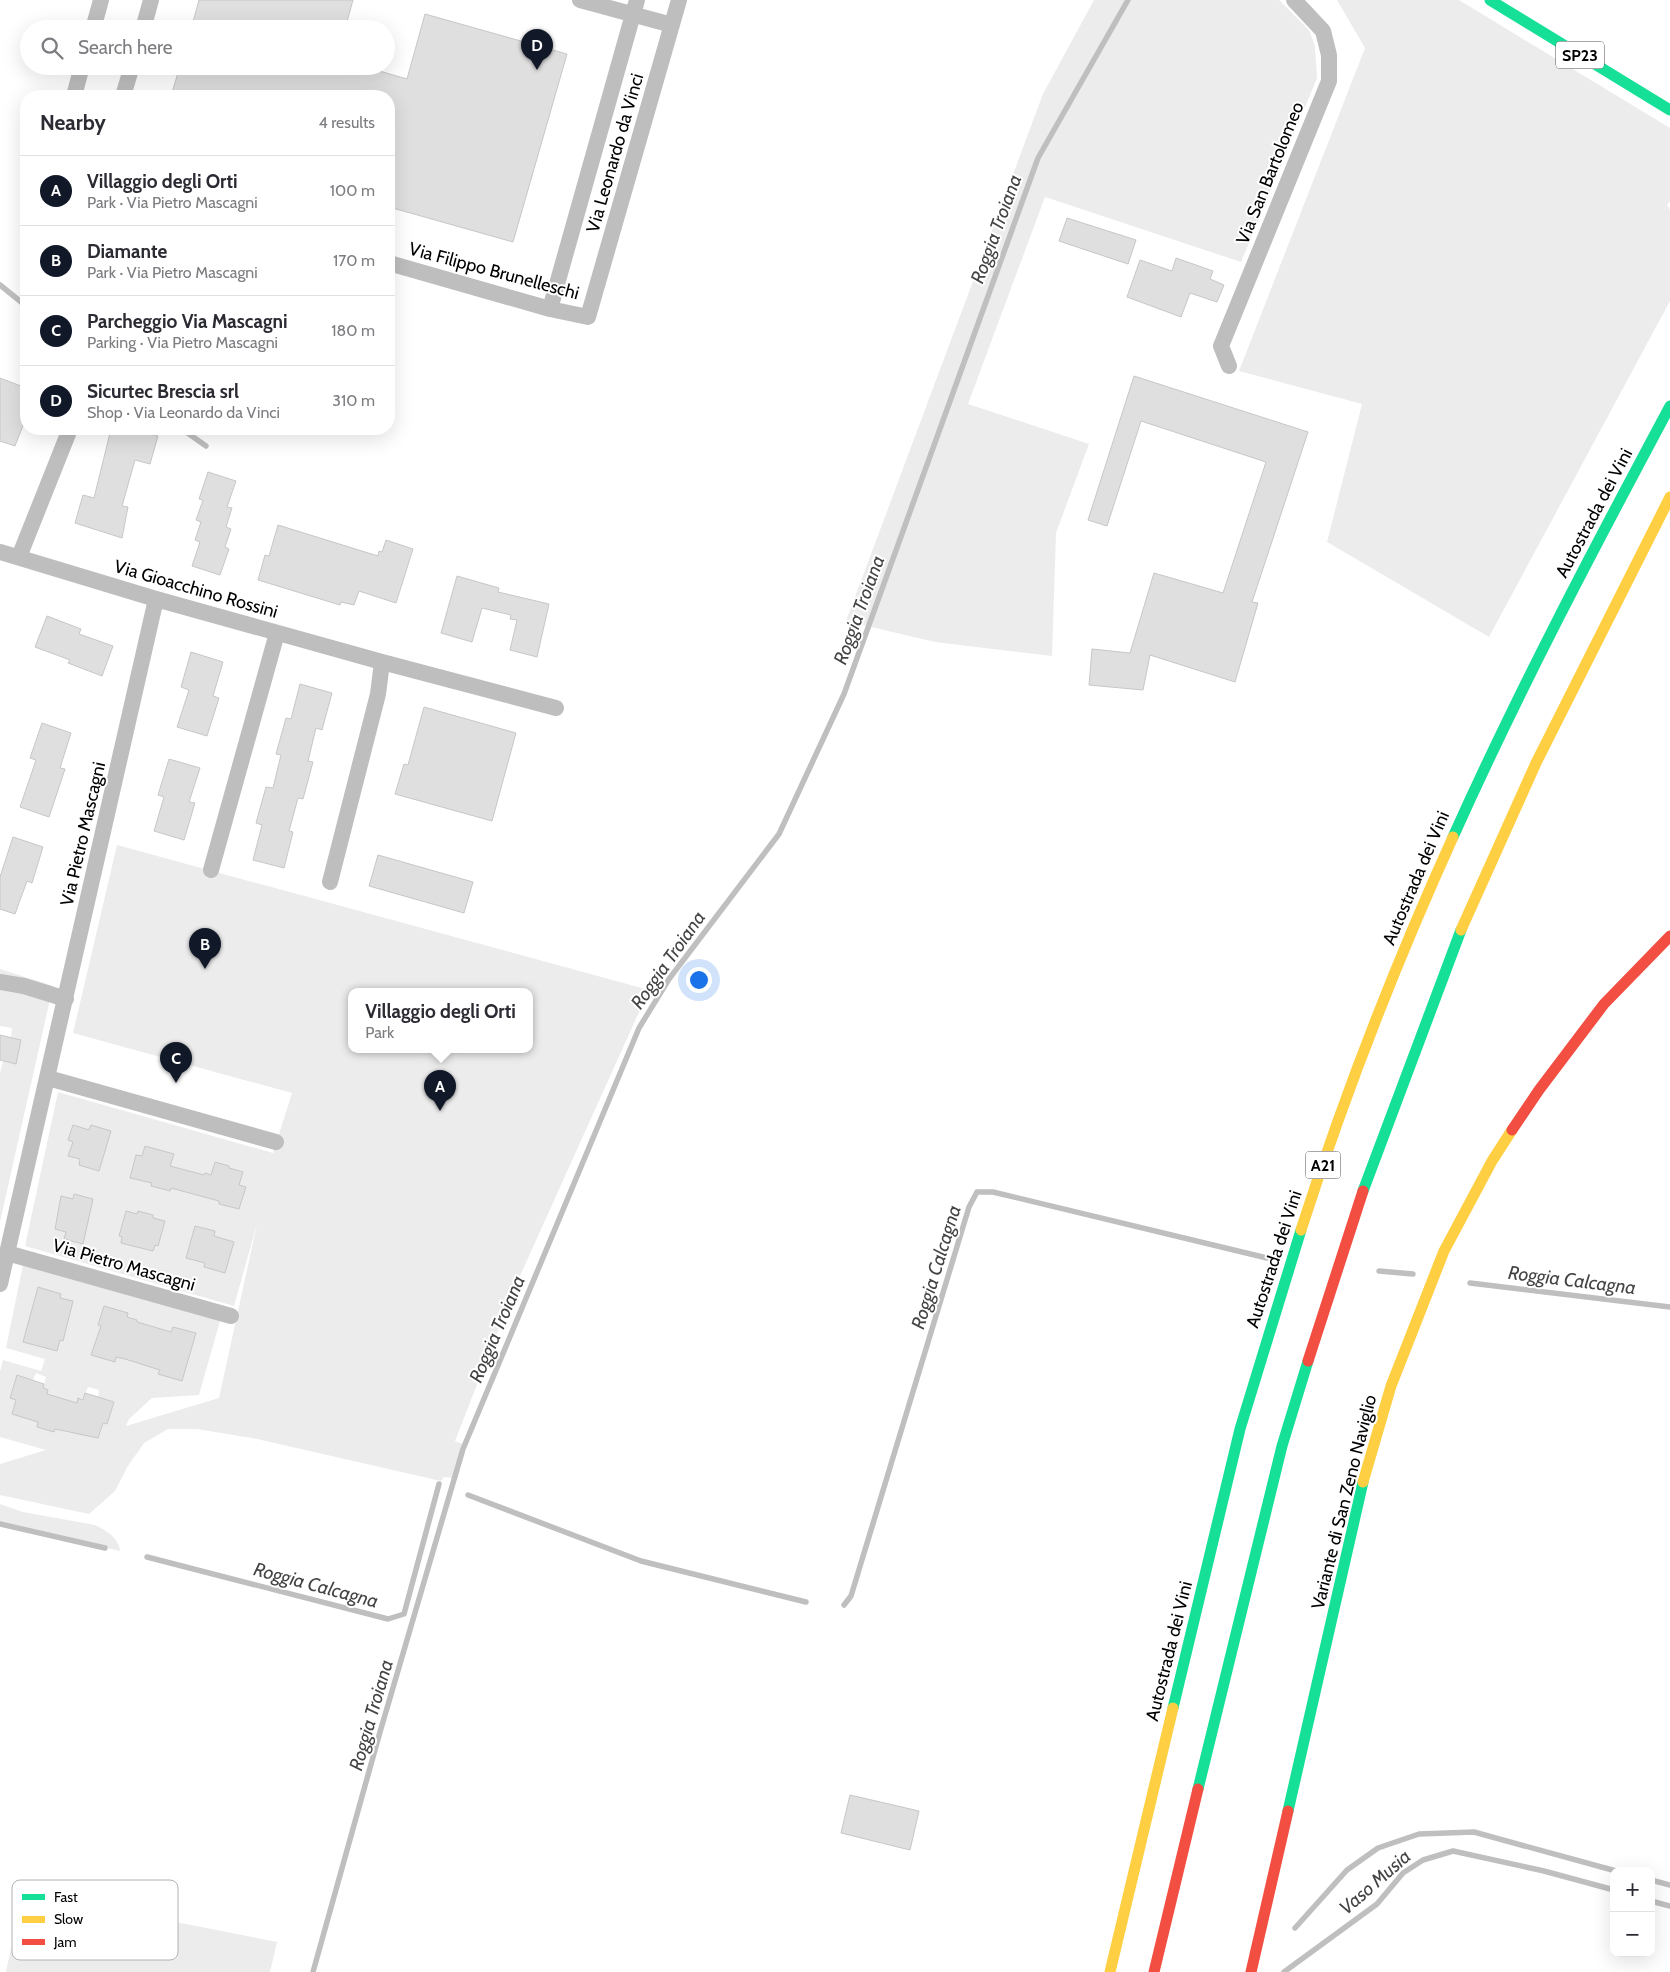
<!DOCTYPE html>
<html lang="en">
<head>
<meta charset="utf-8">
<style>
  :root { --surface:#fff; --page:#f7f7f7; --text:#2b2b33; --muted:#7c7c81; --line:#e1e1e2; --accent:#111827 }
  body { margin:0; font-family:Cabin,sans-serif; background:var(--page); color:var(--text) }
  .controls { position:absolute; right:15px; bottom:15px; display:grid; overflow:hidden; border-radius:10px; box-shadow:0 5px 20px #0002 }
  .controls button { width:45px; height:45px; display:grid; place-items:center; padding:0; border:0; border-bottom:1px solid var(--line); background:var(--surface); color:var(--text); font:25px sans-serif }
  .you { position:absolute; left:698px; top:979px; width:18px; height:18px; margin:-12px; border:4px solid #fff; border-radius:50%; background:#1a73e8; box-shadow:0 0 0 8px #1a73e833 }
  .badge { display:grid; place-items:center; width:32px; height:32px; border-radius:50%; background:var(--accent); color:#fff; font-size:16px; font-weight:700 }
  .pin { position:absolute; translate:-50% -41px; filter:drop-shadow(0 1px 2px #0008) }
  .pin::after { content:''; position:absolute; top:26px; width:18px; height:15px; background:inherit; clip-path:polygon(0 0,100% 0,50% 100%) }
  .popup { position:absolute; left:348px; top:988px; width:185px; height:65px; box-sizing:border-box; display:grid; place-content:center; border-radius:10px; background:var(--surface); filter:drop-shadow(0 1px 4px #0005); font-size:16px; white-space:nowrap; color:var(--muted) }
  .popup b { font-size:19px; color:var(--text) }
  .popup::after { content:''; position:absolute; left:50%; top:100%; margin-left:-10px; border:10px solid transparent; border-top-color:var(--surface) }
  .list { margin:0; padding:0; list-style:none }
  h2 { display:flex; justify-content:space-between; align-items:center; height:65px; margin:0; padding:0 20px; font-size:21px }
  h2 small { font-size:16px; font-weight:400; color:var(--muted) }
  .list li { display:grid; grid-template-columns:32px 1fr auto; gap:15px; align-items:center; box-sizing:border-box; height:70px; padding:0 20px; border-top:1px solid var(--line) }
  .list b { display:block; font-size:19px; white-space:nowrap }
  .list p { margin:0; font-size:16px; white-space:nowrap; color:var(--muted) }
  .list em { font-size:16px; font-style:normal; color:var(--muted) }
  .icon { flex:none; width:28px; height:28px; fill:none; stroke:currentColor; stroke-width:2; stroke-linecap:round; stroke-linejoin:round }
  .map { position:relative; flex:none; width:1670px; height:1972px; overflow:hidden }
  .search { position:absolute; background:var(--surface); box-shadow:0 5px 20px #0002; left:20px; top:20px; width:375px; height:55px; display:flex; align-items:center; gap:12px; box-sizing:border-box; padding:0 18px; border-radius:28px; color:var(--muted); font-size:19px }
  .panel { position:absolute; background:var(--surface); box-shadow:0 5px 20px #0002; left:20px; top:90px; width:375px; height:345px; border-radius:20px }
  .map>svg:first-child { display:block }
  .green { fill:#ececec; fill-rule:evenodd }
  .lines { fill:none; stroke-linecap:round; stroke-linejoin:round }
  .stream { stroke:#bfbfbf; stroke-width:5.5 }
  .building { fill:#dfdfdf; stroke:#c7c7c7 }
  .street { stroke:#bebebe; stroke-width:16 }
  .fast { stroke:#16e098; stroke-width:11 }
  .slow { stroke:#ffcf43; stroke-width:11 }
  .jam { stroke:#f24e42; stroke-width:11 }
  .labels { text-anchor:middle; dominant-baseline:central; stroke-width:4; stroke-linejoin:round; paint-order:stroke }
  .shield { fill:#fff; stroke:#4c4c4c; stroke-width:1 }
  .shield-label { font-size:16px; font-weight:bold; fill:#000 }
  .street-label { font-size:18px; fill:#000; stroke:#fff }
  .water-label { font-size:19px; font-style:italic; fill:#444; stroke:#fff }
  .key { fill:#fff; stroke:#b2b2b2; stroke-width:1 }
  .key-label { font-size:14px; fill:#000 }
</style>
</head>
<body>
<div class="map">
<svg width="1670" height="1972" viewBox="0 0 1670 1972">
  <rect width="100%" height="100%" fill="#fff"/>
  <!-- green -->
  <path class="green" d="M1094,0H1279L1309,30L1315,46L1317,78L1241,262L1045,197L968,404L1089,444L1056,533L1052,656L935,642L846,621L1043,94Z
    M1337,0H1459L1670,128V201L1667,205L1670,210V301L1489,637L1327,542L1362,404L1239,371L1365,48Z
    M117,845L649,990L515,1287L455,1441L463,1444L452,1478L444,1477L441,1481L257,1439L197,1429H168L144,1443L128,1466L115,1491L89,1514L0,1495V1464L46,1450L0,1437V1372L3,1360L41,1371L45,1359L6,1348L23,1265L220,1321L199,1395L152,1398L129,1419L126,1426L219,1398L257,1224L234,1306L25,1246L58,1092L273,1153L292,1093L73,1033ZM351,992H529V1050H351ZM36,1373L46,1377L43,1388L48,1390L47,1394L77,1403L78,1398L83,1399L88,1387L99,1390L98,1397L114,1402L107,1424L103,1423L100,1434L92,1436L72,1426L70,1433L55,1429L54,1432L37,1427L40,1416L23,1417L12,1414L16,1400L10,1397L17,1375L33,1380Z
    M0,969L53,986L0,1222V1073L3,1061L16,1063L21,1040L11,1037L12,1028L0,1026Z
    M0,1504L23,1512L95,1525C106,1530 119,1538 120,1551L0,1523Z
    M23,1892L277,1942L270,1972H6Z"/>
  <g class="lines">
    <!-- stream -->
    <path class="stream" d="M0,285L26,306
      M182,429L206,446
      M1379,1271L1413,1274
      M1470,1283L1670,1307
      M468,1495L641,1561L806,1602
      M0,1524L105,1548
      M147,1557L388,1619L404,1614L439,1484
      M844,1605L851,1596L969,1207L977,1192H993L1267,1258
      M1651,1880L1670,1885
      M1651,1901L1670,1906
      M1295,1928L1347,1870L1378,1848L1419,1834L1474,1832L1616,1871
      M313,1972L380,1732L463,1449L639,1028L669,979L779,834L844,694L1038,158L1128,0
      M1284,1972L1377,1904L1403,1873L1423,1860L1453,1851L1544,1871L1614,1890"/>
  </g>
  <!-- building -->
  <path class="building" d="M199,0H353L345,29H191Z
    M425,14L567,54L513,242L389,207V96H171L180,66H362L407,79Z
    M1067,218L1136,240L1128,264L1059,241Z
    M1176,258L1213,271L1210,279L1224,285L1217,302L1190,293L1181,317L1127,297L1140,260L1172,271Z
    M1134,376L1308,432L1252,602L1258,603L1235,682L1150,655L1143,690L1089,685L1092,649L1130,653L1154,573L1223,593L1266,462L1141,421L1107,526L1088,520Z
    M0,378L26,388V418L15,446L0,441Z
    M111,429H131L158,436L150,464L135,460L122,506L128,507L122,538L75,523L83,495L94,498Z
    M208,472L236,481L227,507L232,508L226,527L231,529L225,547L229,549L220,575L192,566L200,542L195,540L201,522L196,520L203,500L199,499Z
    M278,525L378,556L379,551L382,552L386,540L413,549L396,603L359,591L354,605L341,602L340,605L258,580L265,555L269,556Z
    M457,576L499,588L498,592L549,604L537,657L510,650L517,620L510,619L511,615L482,608L472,642L441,633Z
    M47,616L81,629L79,634L113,646L102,676L68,663L70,660L35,647Z
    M191,652L223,662L213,696L219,698L207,736L177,727L189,690L181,687Z
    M300,684L332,693L322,730L316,728L308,761L313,762L303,799L298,798L289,831L293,832L284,868L253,860L262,825L256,823L266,787L273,788L281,755L276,754L286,718L291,719Z
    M424,707L516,733L492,821L395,794L404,764L408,765Z
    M42,723L71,733L60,768L65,769L49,817L20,807L36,760L30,758Z
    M169,759L200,768L189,802L195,803L184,840L154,831L164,797L158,795Z
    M13,837L43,847L32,883L27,881L15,914L0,909V877Z
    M378,855L473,882L464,913L369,886Z
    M0,1035L21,1040L16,1064L0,1060Z
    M73,1125L89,1130L91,1125L111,1131L99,1171L79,1165L80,1159L68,1156L73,1142L68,1140Z
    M145,1146L174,1154L170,1166L204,1175L205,1173L211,1175L215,1162L229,1166V1168L243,1172L239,1185L246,1187L239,1209L219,1204V1201L171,1188L170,1191L151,1186L152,1183L130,1178L136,1155L142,1156Z
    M74,1194L93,1199L83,1244L64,1239L66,1232L55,1229L61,1196L73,1199Z
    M126,1211L137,1214L138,1211L153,1215V1218L165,1221L158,1246L155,1245L153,1251L121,1243L122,1237L119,1236Z
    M195,1226L215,1231L214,1236L234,1242L225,1273L204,1267L205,1263L186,1258Z
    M38,1287L61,1294L60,1298L73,1301L63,1341L60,1340L57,1351L23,1342Z
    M104,1306L128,1313L127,1317L137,1320V1322L171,1332L173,1327L196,1333L182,1381L158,1374L160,1370L125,1359L116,1357L115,1362L91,1355L101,1326L98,1325Z
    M17,1375L44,1384L43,1388L48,1390L47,1394L77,1403L78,1398L83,1400L85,1393L114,1402L107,1424L103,1423L98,1438L55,1429L54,1432L37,1427L38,1422L12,1414L16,1400L10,1398Z
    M850,1795L919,1811L910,1850L841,1833Z"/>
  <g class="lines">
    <!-- street -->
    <path class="street" d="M580,0L672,25
      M93,29L101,0
      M143,29L151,0
      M74,96L82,66
      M123,96L132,66
      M389,263L550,309L588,317L679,0
      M550,309L637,0
      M1229,366L1221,346L1329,81V55L1323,31L1294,0
      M0,552L156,599L382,662L556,708
      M19,557L70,429
      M211,870L277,633
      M330,882L378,694L382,662
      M0,982L24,986L66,999
      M48,1078L276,1142
      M7,1253L231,1316
      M0,1284L156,599"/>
    <!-- fast -->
    <path class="fast" d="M1490,0L1670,110
      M1453,837C1519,690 1594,548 1670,406
      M1363,1191L1461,930
      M1173,1708L1240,1429L1301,1230
      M1198,1789L1282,1446L1308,1361
      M1288,1811L1363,1482"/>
    <!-- slow -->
    <path class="slow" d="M1461,930L1536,763L1670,497
      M1301,1230C1344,1096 1395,965 1453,837
      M1363,1482L1391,1386L1444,1251L1492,1161L1512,1130
      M1110,1972L1173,1708"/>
    <!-- jam -->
    <path class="jam" d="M1512,1130L1539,1090L1604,1004L1670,936
      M1308,1361L1363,1191
      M1154,1972L1198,1789
      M1251,1972L1288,1811"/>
  </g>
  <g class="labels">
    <!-- shield labels -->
    <g class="shield">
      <rect x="1556" y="41.5" width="48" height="27" rx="4"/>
      <rect x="1305.5" y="1151.5" width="35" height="27" rx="4"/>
    </g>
    <g class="shield-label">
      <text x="1580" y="55">SP23</text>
      <text x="1323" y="1165">A21</text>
    </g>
    <!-- street labels -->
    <g class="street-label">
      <text transform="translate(615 153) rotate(-74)">Via Leonardo da Vinci</text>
      <text transform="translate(1270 173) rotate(-68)">Via San Bartolomeo</text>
      <text transform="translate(494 271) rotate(15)">Via Filippo Brunelleschi</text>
      <text transform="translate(1594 513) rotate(-62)">Autostrada dei Vini</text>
      <text transform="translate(196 589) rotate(16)">Via Gioacchino Rossini</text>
      <text transform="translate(83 834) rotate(-77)">Via Pietro Mascagni</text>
      <text transform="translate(1416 878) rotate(-67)">Autostrada dei Vini</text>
      <text transform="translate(1274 1259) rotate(-72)">Autostrada dei Vini</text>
      <text transform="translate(124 1265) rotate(16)">Via Pietro Mascagni</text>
      <text transform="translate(1344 1502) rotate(-76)">Variante di San Zeno Naviglio</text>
      <text transform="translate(1169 1651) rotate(-76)">Autostrada dei Vini</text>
    </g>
    <!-- water labels -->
    <g class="water-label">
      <text transform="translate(996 229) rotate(-70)">Roggia Troiana</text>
      <text transform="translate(859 610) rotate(-70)">Roggia Troiana</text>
      <text transform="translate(668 960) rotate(-55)">Roggia Troiana</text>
      <text transform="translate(936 1267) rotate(-73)">Roggia Calcagna</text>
      <text transform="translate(1572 1280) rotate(7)">Roggia Calcagna</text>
      <text transform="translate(497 1329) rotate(-67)">Roggia Troiana</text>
      <text transform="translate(316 1585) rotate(15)">Roggia Calcagna</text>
      <text transform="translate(371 1715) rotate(-74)">Roggia Troiana</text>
      <text transform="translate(1375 1882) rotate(-41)">Vaso Musia</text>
    </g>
  </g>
  <!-- legend -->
  <rect x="12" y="1880" width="166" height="80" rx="8" class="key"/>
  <rect x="22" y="1894" width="23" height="6" fill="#16e098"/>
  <rect x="22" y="1916" width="23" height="7" fill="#ffcf43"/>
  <rect x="22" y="1939" width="23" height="6" fill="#f24e42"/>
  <g class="key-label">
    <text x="54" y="1902">Fast</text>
    <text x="54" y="1924">Slow</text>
    <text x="54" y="1947">Jam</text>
  </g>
</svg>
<div class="controls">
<button>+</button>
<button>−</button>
</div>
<div class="you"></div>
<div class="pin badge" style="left:440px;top:1111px">A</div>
<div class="popup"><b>Villaggio degli Orti</b>Park</div>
<div class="pin badge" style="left:205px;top:969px">B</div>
<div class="pin badge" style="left:176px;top:1083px">C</div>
<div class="pin badge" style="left:537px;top:70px">D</div>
<div class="search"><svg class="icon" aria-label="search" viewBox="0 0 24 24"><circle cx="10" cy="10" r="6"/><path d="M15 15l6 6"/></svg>Search here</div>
<section class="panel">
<h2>Nearby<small>4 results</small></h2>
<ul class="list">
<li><span class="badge">A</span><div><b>Villaggio degli Orti</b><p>Park · Via Pietro Mascagni</p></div><em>100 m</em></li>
<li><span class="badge">B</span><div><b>Diamante</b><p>Park · Via Pietro Mascagni</p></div><em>170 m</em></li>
<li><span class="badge">C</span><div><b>Parcheggio Via Mascagni</b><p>Parking · Via Pietro Mascagni</p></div><em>180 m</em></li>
<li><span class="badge">D</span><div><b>Sicurtec Brescia srl</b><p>Shop · Via Leonardo da Vinci</p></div><em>310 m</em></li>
</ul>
</section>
</div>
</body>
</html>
